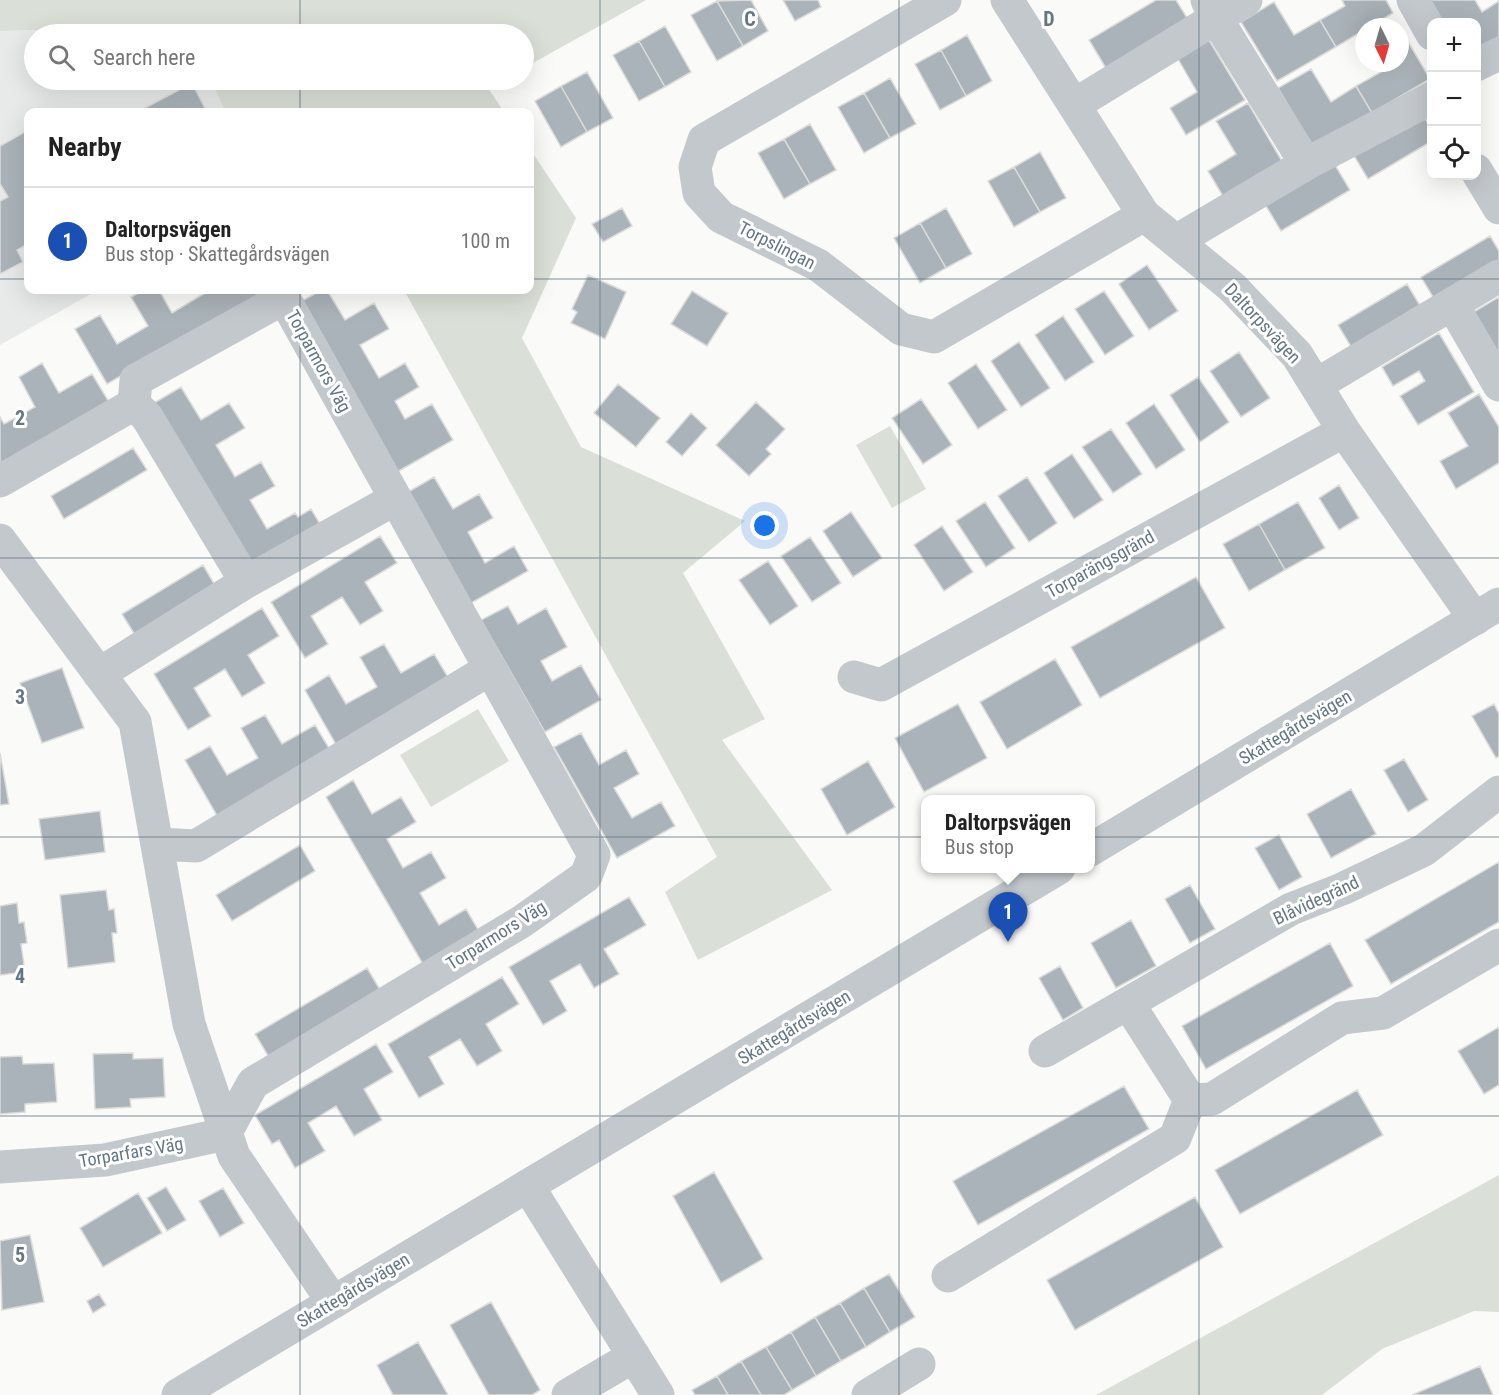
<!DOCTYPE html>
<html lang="en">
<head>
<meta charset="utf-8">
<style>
  :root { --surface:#fff; --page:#f6f6f6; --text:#222; --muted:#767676; --line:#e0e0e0; --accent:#111827 }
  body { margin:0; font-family:"Roboto Condensed",sans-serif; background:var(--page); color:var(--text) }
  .controls { position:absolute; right:18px; top:18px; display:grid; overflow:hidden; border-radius:12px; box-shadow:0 6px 24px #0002 }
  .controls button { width:54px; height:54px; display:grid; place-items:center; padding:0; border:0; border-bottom:2px solid var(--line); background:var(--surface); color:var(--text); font:30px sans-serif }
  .compass { position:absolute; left:1355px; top:18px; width:54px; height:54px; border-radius:50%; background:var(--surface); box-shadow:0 6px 24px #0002; rotate:175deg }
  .you { position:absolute; left:765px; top:526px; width:21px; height:21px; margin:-15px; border:4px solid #fff; border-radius:50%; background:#1a73e8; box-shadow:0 0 0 9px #1a73e833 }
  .badge { display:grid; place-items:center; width:39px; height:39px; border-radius:50%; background:var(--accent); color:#fff; font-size:20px; font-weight:700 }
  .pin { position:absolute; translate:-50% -50px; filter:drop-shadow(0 2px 3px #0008) }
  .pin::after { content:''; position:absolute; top:32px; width:21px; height:18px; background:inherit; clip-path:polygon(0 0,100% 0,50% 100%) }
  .popup { position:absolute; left:921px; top:795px; width:174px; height:78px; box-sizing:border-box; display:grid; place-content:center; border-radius:12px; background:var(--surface); filter:drop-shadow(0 2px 4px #0005); font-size:20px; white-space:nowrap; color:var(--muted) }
  .popup b { font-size:22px; color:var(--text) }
  .popup::after { content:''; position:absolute; left:50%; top:100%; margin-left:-12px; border:12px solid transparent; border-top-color:var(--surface) }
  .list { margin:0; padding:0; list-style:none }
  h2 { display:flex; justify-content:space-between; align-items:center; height:78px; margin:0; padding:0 24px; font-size:26px }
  h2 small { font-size:20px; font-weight:400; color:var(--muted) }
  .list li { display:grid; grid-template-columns:39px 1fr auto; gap:18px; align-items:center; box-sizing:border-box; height:108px; padding:0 24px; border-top:2px solid var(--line) }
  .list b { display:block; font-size:22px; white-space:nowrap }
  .list p { margin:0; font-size:20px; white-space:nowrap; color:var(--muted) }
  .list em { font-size:20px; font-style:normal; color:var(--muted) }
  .icon { flex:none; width:33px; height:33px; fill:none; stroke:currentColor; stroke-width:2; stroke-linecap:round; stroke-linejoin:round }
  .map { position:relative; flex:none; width:1499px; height:1395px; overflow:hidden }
  .search { position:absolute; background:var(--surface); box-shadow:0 6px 24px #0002; left:24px; top:24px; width:510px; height:66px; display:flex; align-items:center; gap:15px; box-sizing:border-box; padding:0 21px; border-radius:33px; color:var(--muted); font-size:22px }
  .panel { position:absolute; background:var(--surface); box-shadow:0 6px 24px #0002; left:24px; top:108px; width:510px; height:186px; border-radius:12px }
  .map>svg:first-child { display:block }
  .built { fill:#e8e9e9 }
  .green { fill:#dadfd7 }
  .building { fill:#aab3b9; stroke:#dcdcda; stroke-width:1.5 }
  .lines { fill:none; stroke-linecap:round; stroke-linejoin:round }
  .minor { stroke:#c3c8cc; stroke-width:33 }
  .tertiary { stroke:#c3c8cc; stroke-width:33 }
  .grid { fill:none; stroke:#657683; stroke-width:1.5; stroke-opacity:0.55 }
  .labels { text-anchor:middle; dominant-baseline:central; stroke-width:6; stroke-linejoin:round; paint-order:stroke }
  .street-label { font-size:18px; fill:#657683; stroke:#fff }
  .grid-label { font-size:20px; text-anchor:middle; font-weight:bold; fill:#657683; stroke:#fff; stroke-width:6; stroke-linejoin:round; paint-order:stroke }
</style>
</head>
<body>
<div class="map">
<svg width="1499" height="1395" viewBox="0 0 1499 1395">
  <rect width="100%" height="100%" fill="#fafaf8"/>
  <!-- built -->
  <path class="built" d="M37,30L62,34H34V80H209L212,81L225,112H28V290H98L0,345V31Z"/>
  <!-- green -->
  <path class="green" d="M0,0H646L524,68V34H62L37,30L0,31Z
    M209,80H503L488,88L504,112H225L212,81Z
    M530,149L576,218L522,338L581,447L745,521L683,573L765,719L722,740L832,890L698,960L665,892L717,857L404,290H530Z
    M890,426L926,489L892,508L856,445Z
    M478,709L509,761L431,807L400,755Z
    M1499,1175V1312L1474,1311L1382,1349L1322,1395H1096Z"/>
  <!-- building -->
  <path class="building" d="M751,0L768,31L743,46L717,1Z
    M783,0H818L821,7L795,21Z
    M1156,0H1176L1189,21L1107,70L1089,40Z
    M1342,0H1386L1393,13L1370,27H1364V30L1336,47L1320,20L1345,6Z
    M1430,0H1475L1482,12L1499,1V37L1476,50V22H1443Z
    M717,1L743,46L717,61L691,15Z
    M1274,2L1294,35L1320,20L1336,47L1277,81L1241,22Z
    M665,26L691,72L665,87L639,41Z
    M1400,28L1430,79L1372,113L1356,86L1381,72L1376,63H1400Z
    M967,35L992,81L966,96L941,50Z
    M1209,40L1245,100L1186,135L1170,108L1197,92L1178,59Z
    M639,41L665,87L639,101L613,55Z
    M941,50L966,96L940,110L915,64Z
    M1311,69L1331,102L1356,86L1372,113L1313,148L1278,88Z
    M587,72L613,118L587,132L561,86Z
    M890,78L916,124L890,138L864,93Z
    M192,83L207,112H140L139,111Z
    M561,86L587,132L561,147L535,101Z
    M864,93L890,138L864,153L838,107Z
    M1248,103L1283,163L1224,198L1208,171L1236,154L1216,121Z
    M1419,108L1432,130V141L1368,179L1350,149Z
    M810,124L836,170L810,184L784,139Z
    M28,130V244L17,250L23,262L0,274V201L8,197L0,184V146Z
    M784,139L810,184L784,199L758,153Z
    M1040,152L1066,198L1040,212L1014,167Z
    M1332,160L1350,190L1281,231L1263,201Z
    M1014,167L1040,212L1014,227L988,181Z
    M622,208L632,226L603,242L592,224Z
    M946,208L972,254L946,268L920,223Z
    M920,223L946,268L920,283L894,238Z
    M1490,236L1499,251V272L1439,307L1421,277Z
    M1147,265L1178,311L1149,330L1119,284Z
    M588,275L626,292L605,339L571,323L577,312L572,309Z
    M1407,284L1425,314L1356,355L1338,325Z
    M144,290H159L172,313L205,293L203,290H268L107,384L75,329L100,315L117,344L148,326L131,297Z
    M322,290H327L345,320L374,303L389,329L360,345L379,378L405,363L419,387L395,401L405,419L432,404L453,440L397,472L298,303Z
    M692,291L728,313L707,346L671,324Z
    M1104,291L1134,336L1105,355L1075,309Z
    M1499,297V358L1472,313Z
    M1063,316L1094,362L1065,381L1035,335Z
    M1439,333L1474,392L1418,425L1400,396L1425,381L1419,371L1393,386L1382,367Z
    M1019,342L1050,388L1021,407L991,361Z
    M1239,352L1270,398L1241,417L1210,371Z
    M42,363L59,393L92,374L109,402L0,465V417L4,424L35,407L19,377Z
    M976,364L1007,410L978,429L948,383Z
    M1198,377L1229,422L1200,442L1170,395Z
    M618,384L660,418L636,447L594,413Z
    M181,387L201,420L229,403L245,428L216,445L235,477L261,462L275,486L250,500L267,529L295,513L298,517L311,509L323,529L253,571L154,403Z
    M1479,394L1499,427V463L1456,489L1440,461L1468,446L1448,413Z
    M921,399L952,445L923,464L892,418Z
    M756,402L785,429L766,449L771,454L749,476L716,445Z
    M1154,404L1185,450L1156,469L1126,423Z
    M691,413L707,428L682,456L666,442Z
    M1111,429L1142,474L1113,493L1082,447Z
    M133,448L147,470L64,519L51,496Z
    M1072,454L1103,500L1074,519L1044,473Z
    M434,477L453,509L479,494L493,518L468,532L485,563L514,546L528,571L471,603L408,492Z
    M1027,477L1057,523L1029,542L998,496Z
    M1339,485L1359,518L1339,530L1319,498Z
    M985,502L1015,548L986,567L956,521Z
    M1298,502L1325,548L1285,570L1259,524Z
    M851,512L882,558L853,577L823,531Z
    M1259,524L1285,570L1249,591L1223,544Z
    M942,526L973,572L944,591L914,545Z
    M380,536L397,563L365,582L383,611L360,625L342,597L311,616L328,644L305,658L271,602Z
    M810,537L841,583L812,602L781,556Z
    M768,561L798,606L770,625L739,580Z
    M203,565L216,587L135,635L122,614Z
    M1196,577L1225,628L1100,698L1071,647Z
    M508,606L518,624L546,608L567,647L541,661L552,681L581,665L601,700L545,732L481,620Z
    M262,608L279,636L248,655L265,683L242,697L225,669L194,688L211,716L188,730L154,674Z
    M384,644L401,673L434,654L451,682L338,748L305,690L329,675L346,704L377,687L360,657Z
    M1055,659L1082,705L1007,749L980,702Z
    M62,668L84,728L42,743L20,683Z
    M958,704L987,758L924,792L895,738Z
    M1494,704L1499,714V756L1496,758L1472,716Z
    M265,715L282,744L315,725L332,753L219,819L185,760L210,746L227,775L258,758L241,728Z
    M581,733L599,765L626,750L639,774L614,788L632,818L661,802L675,826L617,858L554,747Z
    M0,753L9,804L0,805Z
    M1404,759L1428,800L1408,812L1384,770Z
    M868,761L895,807L847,835L821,789Z
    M353,780L372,814L401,797L416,822L387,839L403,868L431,852L446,878L420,893L439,925L466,909L480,933L424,966L326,797Z
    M1351,789L1376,834L1331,858L1307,814Z
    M100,811L105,852L45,860L39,819Z
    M1279,835L1302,877L1279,890L1255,848Z
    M300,845L315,871L232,921L216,895Z
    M1499,862V922L1391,984L1365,940Z
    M1190,885L1215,929L1190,943L1165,899Z
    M106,890L109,910L114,909L117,933H112L115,962L68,968L60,895Z
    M629,897L646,925L604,949L619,974L594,988L580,964L550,981L567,1011L543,1025L509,967Z
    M17,903L19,923L24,922L27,943L21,944L25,972L0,975V906Z
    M1131,920L1156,966L1116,988L1091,943Z
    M1330,943L1353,986L1206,1069L1182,1026Z
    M1060,966L1083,1008L1063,1020L1039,978Z
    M367,968L382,993L270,1059L255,1034Z
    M502,977L519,1004L486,1024L502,1051L477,1066L460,1039L429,1057L444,1084L419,1098L388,1044Z
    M1499,1027V1085L1484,1094L1458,1051Z
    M376,1044L393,1072L364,1089L382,1120L354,1136L336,1106L308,1123L325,1151L295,1168L279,1140L272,1144L255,1115Z
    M133,1053V1059L163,1058L165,1097L130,1099L131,1107L95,1109L93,1054Z
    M22,1056L23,1064L54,1063L57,1102L25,1104V1112L0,1114V1057Z
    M1124,1086L1149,1129L978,1225L953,1181Z
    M1357,1090L1383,1135L1240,1214L1215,1170Z
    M714,1172L763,1259L721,1283L673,1196Z
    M166,1187L186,1220L167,1231L147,1198Z
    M223,1188L244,1223L220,1237L199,1201Z
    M138,1193L162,1233L103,1267L80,1228Z
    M1195,1197L1223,1247L1075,1330L1047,1280Z
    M30,1235L44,1302L2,1310L0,1241Z
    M889,1274L915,1317L890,1332L864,1288Z
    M864,1288L890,1332L866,1347L840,1303Z
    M99,1294L106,1305L93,1313L87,1301Z
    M491,1302L540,1390L532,1395H489L450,1325Z
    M840,1303L866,1347L841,1361L815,1317Z
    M815,1317L841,1361L816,1376L791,1332Z
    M791,1332L816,1376L792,1390L766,1347Z
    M418,1342L448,1395H393L377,1365Z
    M766,1347L792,1390L784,1395H761L741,1361Z
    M741,1361L761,1395H728L717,1376Z
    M1480,1366L1493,1395H1412Z
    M717,1376L728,1395H695L692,1390Z"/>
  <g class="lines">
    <!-- minor -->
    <path class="minor" d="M945,0L704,140L695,167L699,193L721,217L818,265L901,329L934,337L1144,215
      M1007,0L1144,215L1232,287L1297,355L1344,431L1475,619
      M1246,0L1216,18L1306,164L1432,98
      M1413,0L1432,34
      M1476,65L1499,54
      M1074,105L1216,18L1207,0
      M1476,170L1499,208
      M1176,241L1306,164
      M1452,304L1499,385
      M1316,385L1499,276
      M0,481L134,404L136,380L284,298L594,855L586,876L521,922L253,1083L225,1134L105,1160L0,1167
      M0,540L135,722L189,1024L234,1156L333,1302
      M246,582L395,499
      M99,674L246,582L147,417L134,404
      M854,677L881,685L1344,431
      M158,844L196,846L490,669
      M1045,1051L1291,909L1342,889L1424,850L1499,792
      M1190,1100L1212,1099L1342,1018L1383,1013L1499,945
      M528,1186L658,1395
      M948,1276L1175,1138L1190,1100L1128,1003
      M568,1395L634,1356
      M868,1395L919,1364"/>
    <!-- tertiary -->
    <path class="tertiary" d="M1090,850L1499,604
      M178,1395L1059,868"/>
  </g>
  <!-- grid -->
  <path class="grid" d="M300,0V34M600,0V1395M899,0V1395M1199,0V1395M300,80V112M0,279H28M530,279H1499M300,290V1395M0,558H1499M0,837H1499M0,1116H1499"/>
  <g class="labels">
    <!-- street labels -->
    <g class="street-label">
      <text transform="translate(777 245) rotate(27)">Torpslingan</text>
      <text transform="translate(1263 323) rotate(47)">Daltorpsvägen</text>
      <text transform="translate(319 361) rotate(61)">Torparmors Väg</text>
      <text transform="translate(1100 564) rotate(-29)">Torparängsgränd</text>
      <text transform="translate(1295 727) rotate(-31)">Skattegårdsvägen</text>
      <text transform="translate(1316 900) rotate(-25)">Blåvidegränd</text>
      <text transform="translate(496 935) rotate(-32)">Torparmors Väg</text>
      <text transform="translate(794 1027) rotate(-31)">Skattegårdsvägen</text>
      <text transform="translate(131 1152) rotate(-10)">Torparfars Väg</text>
      <text transform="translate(353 1290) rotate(-31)">Skattegårdsvägen</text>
    </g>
  </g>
  <g class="grid-label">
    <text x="750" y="26">C</text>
    <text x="1049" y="26">D</text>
    <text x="20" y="425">2</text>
    <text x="20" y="704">3</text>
    <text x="20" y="983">4</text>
    <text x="20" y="1262">5</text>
  </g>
</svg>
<div class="controls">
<button>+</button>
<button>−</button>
<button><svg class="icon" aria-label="locate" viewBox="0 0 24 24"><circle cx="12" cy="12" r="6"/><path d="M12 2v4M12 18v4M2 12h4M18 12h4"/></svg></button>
</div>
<svg class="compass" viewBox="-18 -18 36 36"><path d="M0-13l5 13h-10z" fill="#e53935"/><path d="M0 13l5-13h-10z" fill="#767676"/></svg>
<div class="you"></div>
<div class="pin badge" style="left:1008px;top:942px;background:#1a4fb4">1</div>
<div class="popup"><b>Daltorpsvägen</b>Bus stop</div>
<div class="search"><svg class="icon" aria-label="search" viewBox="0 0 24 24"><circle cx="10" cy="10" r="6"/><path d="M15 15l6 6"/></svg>Search here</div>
<section class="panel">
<h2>Nearby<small></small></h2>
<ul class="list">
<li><span class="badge" style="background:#1a4fb4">1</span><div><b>Daltorpsvägen</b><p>Bus stop · Skattegårdsvägen</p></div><em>100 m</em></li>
</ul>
</section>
</div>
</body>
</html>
